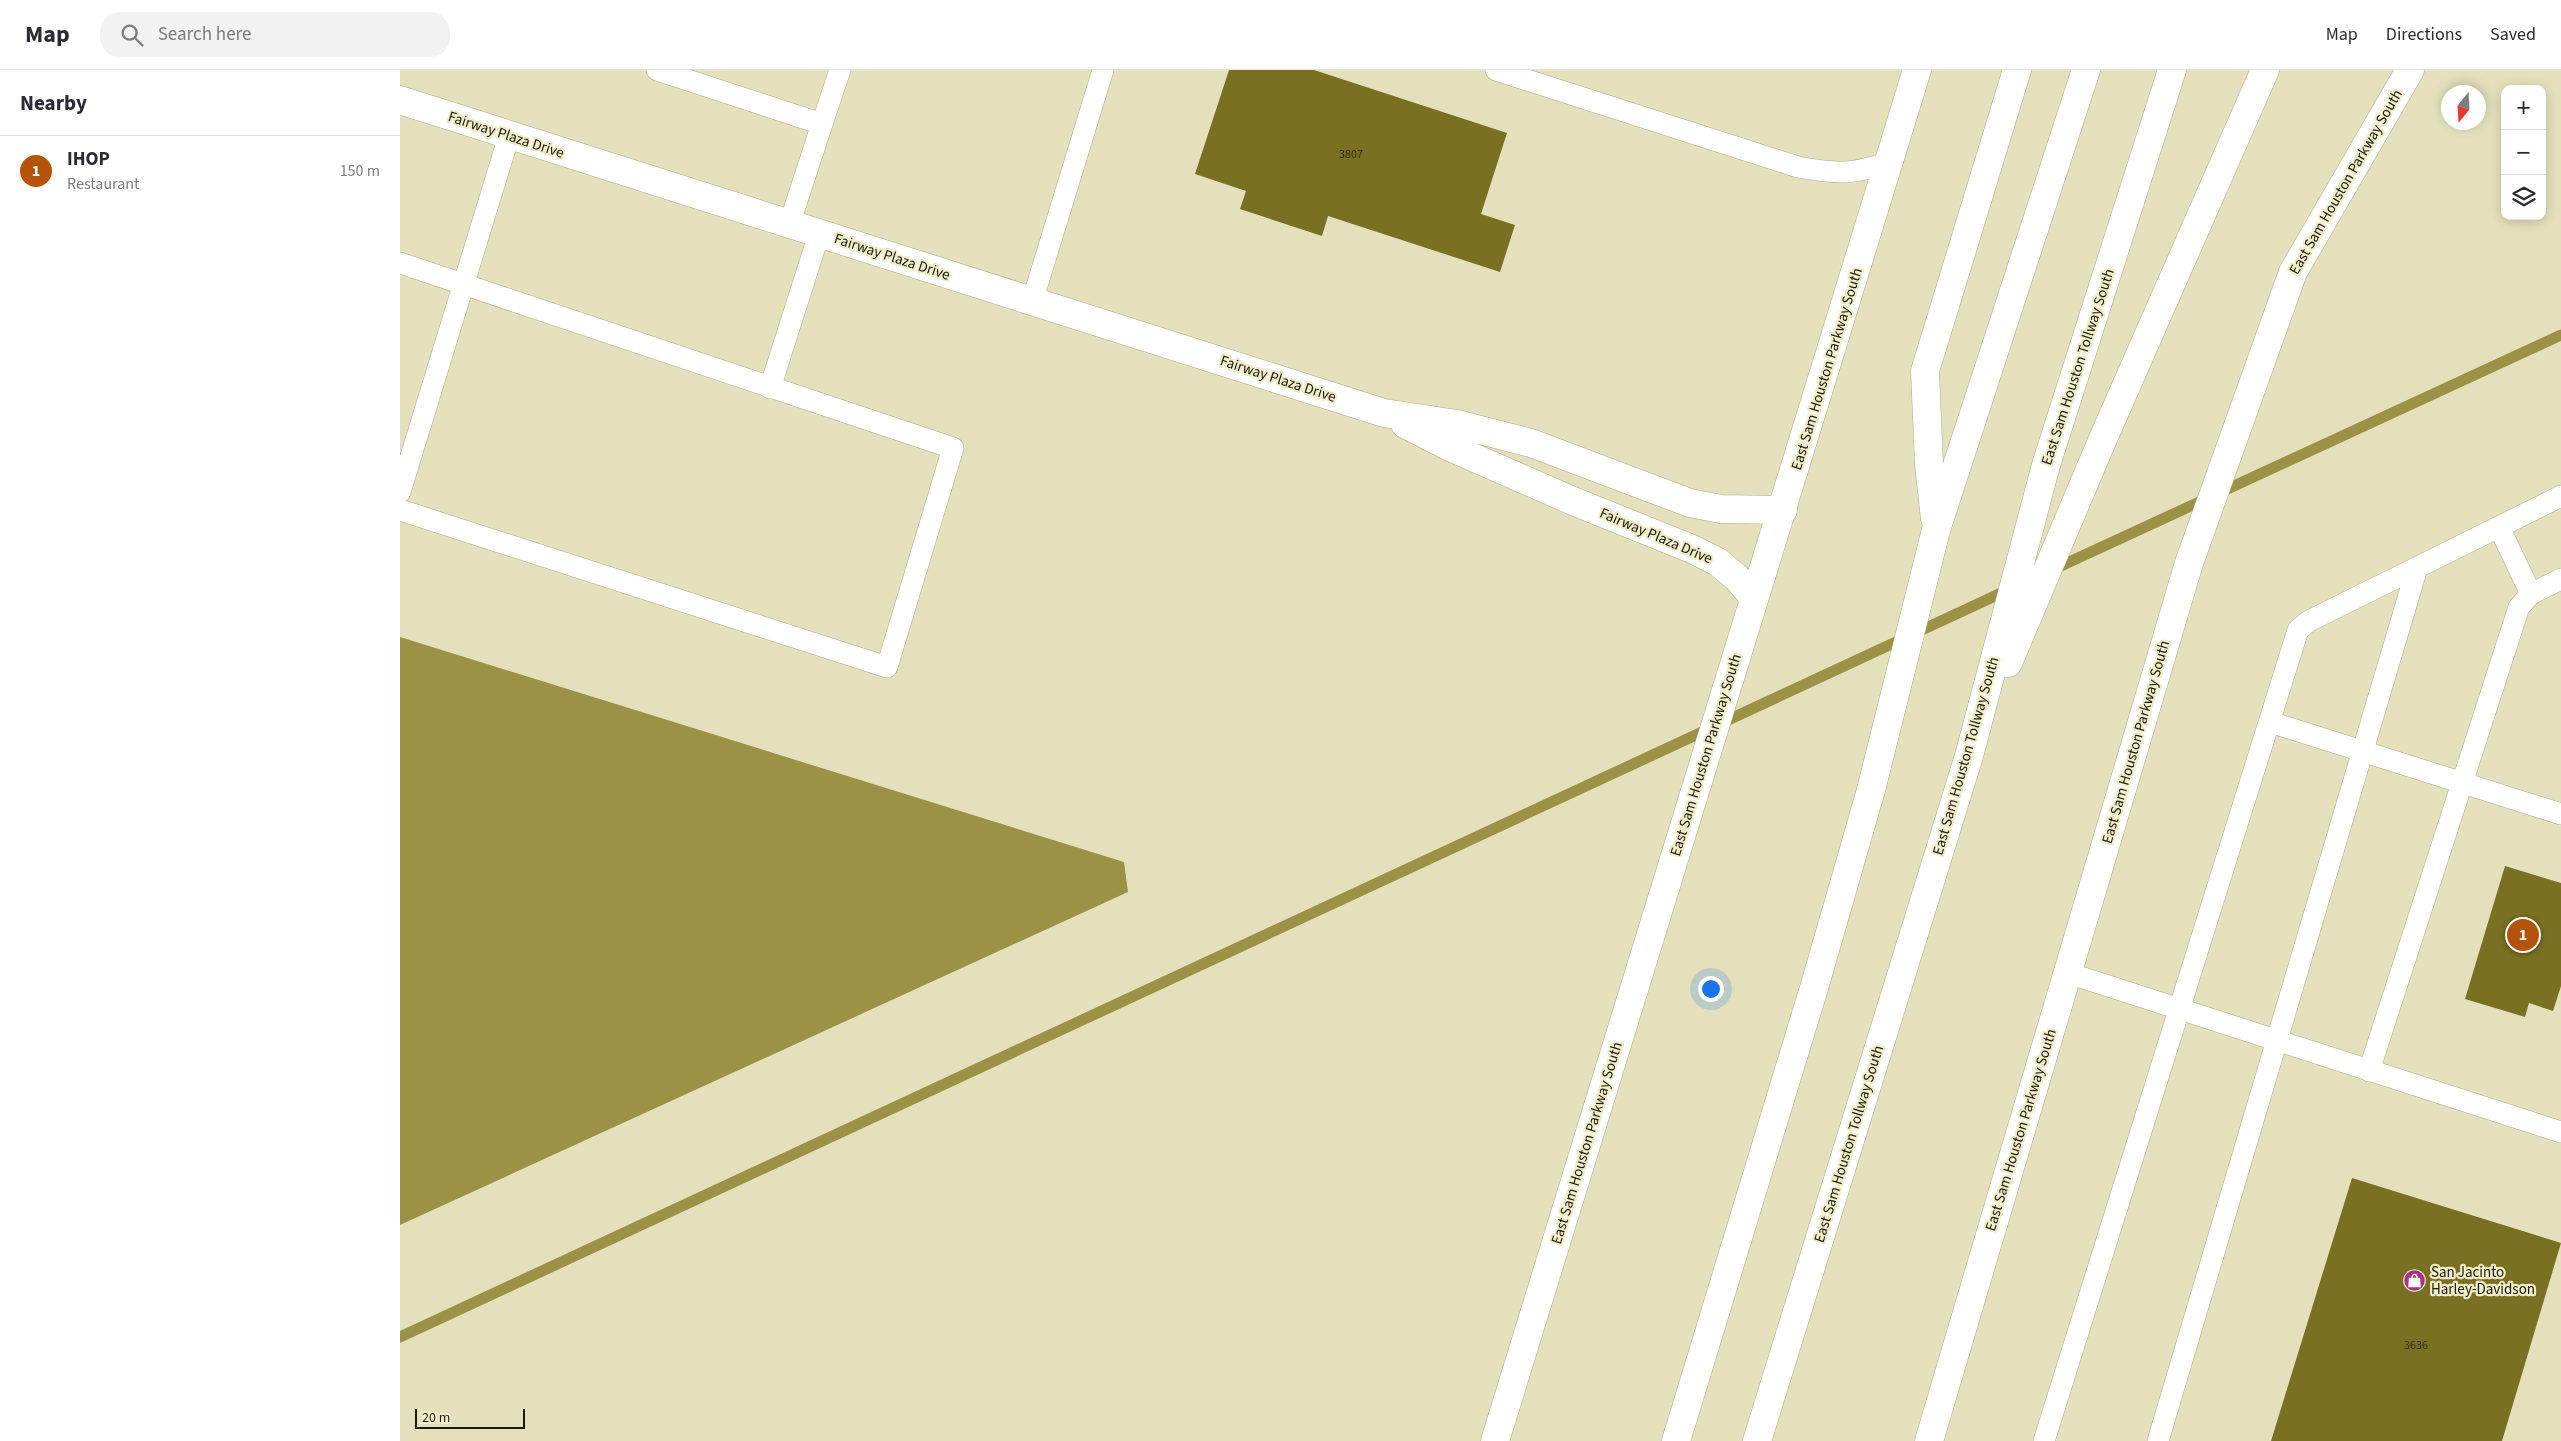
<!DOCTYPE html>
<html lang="en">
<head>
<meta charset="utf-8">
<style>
  :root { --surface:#fff; --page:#f2f2f3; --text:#2b2b33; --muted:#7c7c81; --line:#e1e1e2; --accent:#b45309 }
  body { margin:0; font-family:"Source Sans 3",sans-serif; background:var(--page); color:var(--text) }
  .controls { position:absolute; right:15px; top:15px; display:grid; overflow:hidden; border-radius:10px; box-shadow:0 2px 12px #0003 }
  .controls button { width:45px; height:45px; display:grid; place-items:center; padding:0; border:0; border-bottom:1px solid var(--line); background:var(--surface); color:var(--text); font:25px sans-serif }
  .compass { position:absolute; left:2041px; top:15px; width:45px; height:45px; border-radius:50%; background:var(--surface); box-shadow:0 2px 12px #0003; rotate:198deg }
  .scale { position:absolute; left:15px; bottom:12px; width:110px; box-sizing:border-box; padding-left:5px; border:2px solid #19180b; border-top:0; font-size:14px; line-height:18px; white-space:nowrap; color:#19180b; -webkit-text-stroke:4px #f1edc9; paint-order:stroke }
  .you { position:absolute; left:1310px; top:918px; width:18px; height:18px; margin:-12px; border:4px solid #fff; border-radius:50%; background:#1a73e8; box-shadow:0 0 0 8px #1a73e833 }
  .badge { display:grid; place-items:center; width:32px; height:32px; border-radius:50%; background:var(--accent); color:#fff; font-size:16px; font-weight:700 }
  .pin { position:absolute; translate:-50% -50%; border:2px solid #fff; box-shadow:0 1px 5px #0006 }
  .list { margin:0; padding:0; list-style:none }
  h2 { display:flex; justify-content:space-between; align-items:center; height:65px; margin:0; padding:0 20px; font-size:21px }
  h2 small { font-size:16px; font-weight:400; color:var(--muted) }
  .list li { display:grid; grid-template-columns:32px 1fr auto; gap:15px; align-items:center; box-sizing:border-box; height:70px; padding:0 20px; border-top:1px solid var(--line) }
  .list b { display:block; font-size:19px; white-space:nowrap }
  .list p { margin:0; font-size:16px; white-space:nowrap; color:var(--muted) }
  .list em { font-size:16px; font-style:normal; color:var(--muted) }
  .icon { flex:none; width:28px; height:28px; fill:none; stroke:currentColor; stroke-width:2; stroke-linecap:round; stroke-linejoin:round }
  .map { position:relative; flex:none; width:2161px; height:1371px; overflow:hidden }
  header { display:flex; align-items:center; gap:30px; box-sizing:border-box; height:70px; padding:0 25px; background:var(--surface); border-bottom:1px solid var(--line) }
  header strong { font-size:24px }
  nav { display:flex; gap:28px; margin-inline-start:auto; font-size:18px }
  .search { width:350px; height:45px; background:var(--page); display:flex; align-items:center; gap:12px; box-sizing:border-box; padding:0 18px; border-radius:20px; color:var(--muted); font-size:19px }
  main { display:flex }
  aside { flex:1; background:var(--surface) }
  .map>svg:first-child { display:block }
  .water { fill:#9b9246 }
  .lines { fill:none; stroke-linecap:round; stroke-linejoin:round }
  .stream { stroke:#9b9246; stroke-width:11 }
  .building { fill:#7a7022 }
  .service-casing { stroke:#aeaa88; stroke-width:22 }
  .minor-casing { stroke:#aeaa88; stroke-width:29 }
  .secondary-casing { stroke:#aeaa88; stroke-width:29 }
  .motorway-casing { stroke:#aeaa88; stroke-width:29 }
  .service { stroke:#fff; stroke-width:21 }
  .minor { stroke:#fff; stroke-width:28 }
  .secondary { stroke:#fff; stroke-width:28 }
  .motorway { stroke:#fff; stroke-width:28 }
  .labels { text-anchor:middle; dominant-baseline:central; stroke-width:4.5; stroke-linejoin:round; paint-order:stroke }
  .number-label { font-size:12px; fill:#312e11 }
  .street-label { font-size:15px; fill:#19180b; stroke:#f1edc9 }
  .poi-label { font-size:15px; fill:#19180b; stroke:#f1edc9; text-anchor:start }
</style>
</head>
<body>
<header>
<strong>Map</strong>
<div class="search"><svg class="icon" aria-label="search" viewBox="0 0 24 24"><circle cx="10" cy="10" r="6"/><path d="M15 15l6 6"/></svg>Search here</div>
<nav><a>Map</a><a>Directions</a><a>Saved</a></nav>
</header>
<main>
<aside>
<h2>Nearby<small></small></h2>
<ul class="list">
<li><span class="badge">1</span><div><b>IHOP</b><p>Restaurant</p></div><em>150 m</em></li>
</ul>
</aside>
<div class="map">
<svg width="2161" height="1371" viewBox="0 0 2161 1371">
  <rect width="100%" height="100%" fill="#e4e0bc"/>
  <!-- water -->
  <path class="water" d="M0,567L724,792L728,822L0,1155Z"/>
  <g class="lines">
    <!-- stream -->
    <path class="stream" d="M1652,500L2161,265
      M0,1267L1610,519"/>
  </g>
  <!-- building -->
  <path class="building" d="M829,0H914L1107,63L1081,144L1115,155L1100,202L928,146L922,166L840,139L846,121L795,104Z
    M2105,796L2161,813V916L2153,941L2129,933L2125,947L2065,929Z
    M1952,1108L2161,1173L2102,1371H1871Z"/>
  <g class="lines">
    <defs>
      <path id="service" d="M257,0L422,54L440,0
        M1096,0L1398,97C1439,104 1450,105 1490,92
        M389,155L422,54
        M0,193L553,378L487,597L0,440
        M632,232L703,0
        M370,318L419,164
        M0,422L109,66
        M2099,457L2131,524
        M1870,652L2161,744
        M1668,903L2161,1062
        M1969,1001L2119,537L2131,524L2161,509
        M1644,1371L1898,560L1909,551L2161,426
        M1758,1371L2017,498"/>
      <path id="minor" d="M0,30L984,343L1057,354L1131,373L1290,433L1321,439L1383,440
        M1005,354L1052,378L1173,431L1292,479L1318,492L1337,508L1354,528"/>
      <path id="secondary" d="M1095,1371L1517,0
        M1529,1371L1789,493L1893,202L2010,0"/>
      <path id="motorway" d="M1535,449L1529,394L1525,301L1617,0
        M1608,593L1702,371L1865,0
        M1276,1371L1414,918L1471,720L1536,460L1686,0
        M1357,1371L1569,686L1646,395L1772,0"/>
    </defs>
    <!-- service casing -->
    <use href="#service" class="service-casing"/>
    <!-- minor casing -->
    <use href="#minor" class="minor-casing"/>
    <!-- secondary casing -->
    <use href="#secondary" class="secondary-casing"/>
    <!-- motorway casing -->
    <use href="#motorway" class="motorway-casing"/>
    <!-- service -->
    <use href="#service" class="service"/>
    <!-- minor -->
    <use href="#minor" class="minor"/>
    <!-- secondary -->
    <use href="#secondary" class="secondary"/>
    <!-- motorway -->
    <use href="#motorway" class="motorway"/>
  </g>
  <!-- icons -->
  <defs>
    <symbol id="shop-disc" viewBox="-11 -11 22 22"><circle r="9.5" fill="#a63189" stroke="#f1edc9"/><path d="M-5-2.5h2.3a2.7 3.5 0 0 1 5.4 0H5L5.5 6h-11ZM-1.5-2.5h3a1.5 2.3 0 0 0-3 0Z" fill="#fff"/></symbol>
  </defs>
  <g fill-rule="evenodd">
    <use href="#shop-disc" x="2002" y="1198" width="25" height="25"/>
  </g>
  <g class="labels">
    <!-- number labels -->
    <g class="number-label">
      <text x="951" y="84">3807</text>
      <text x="2016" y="1275">3636</text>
    </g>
    <!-- street labels -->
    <g class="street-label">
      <text transform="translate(106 65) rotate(18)">Fairway Plaza Drive</text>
      <text transform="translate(1946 112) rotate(-60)">East Sam Houston Parkway South</text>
      <text transform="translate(492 187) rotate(18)">Fairway Plaza Drive</text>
      <text transform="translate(1678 297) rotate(-72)">East Sam Houston Tollway South</text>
      <text transform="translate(1427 299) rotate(-73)">East Sam Houston Parkway South</text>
      <text transform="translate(878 309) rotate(18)">Fairway Plaza Drive</text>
      <text transform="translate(1256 466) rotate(23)">Fairway Plaza Drive</text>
      <text transform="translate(1736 672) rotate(-74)">East Sam Houston Parkway South</text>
      <text transform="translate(1306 685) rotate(-73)">East Sam Houston Parkway South</text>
      <text transform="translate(1566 686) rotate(-74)">East Sam Houston Tollway South</text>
      <text transform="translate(1621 1060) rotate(-73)">East Sam Houston Parkway South</text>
      <text transform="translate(1187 1073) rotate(-73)">East Sam Houston Parkway South</text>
      <text transform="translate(1449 1074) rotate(-73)">East Sam Houston Tollway South</text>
    </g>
    <!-- poi labels -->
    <g class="poi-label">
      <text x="2031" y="1202">San Jacinto<tspan x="2031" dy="17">Harley-Davidson</tspan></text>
    </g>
  </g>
</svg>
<div class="controls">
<button>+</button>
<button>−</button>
<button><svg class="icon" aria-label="layers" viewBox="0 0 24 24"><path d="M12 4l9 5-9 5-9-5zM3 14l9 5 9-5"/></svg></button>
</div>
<svg class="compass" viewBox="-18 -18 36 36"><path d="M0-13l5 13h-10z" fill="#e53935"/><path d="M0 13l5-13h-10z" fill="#7c7c81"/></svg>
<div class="scale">20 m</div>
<div class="you"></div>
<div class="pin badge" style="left:2123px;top:865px">1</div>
</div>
</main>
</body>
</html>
